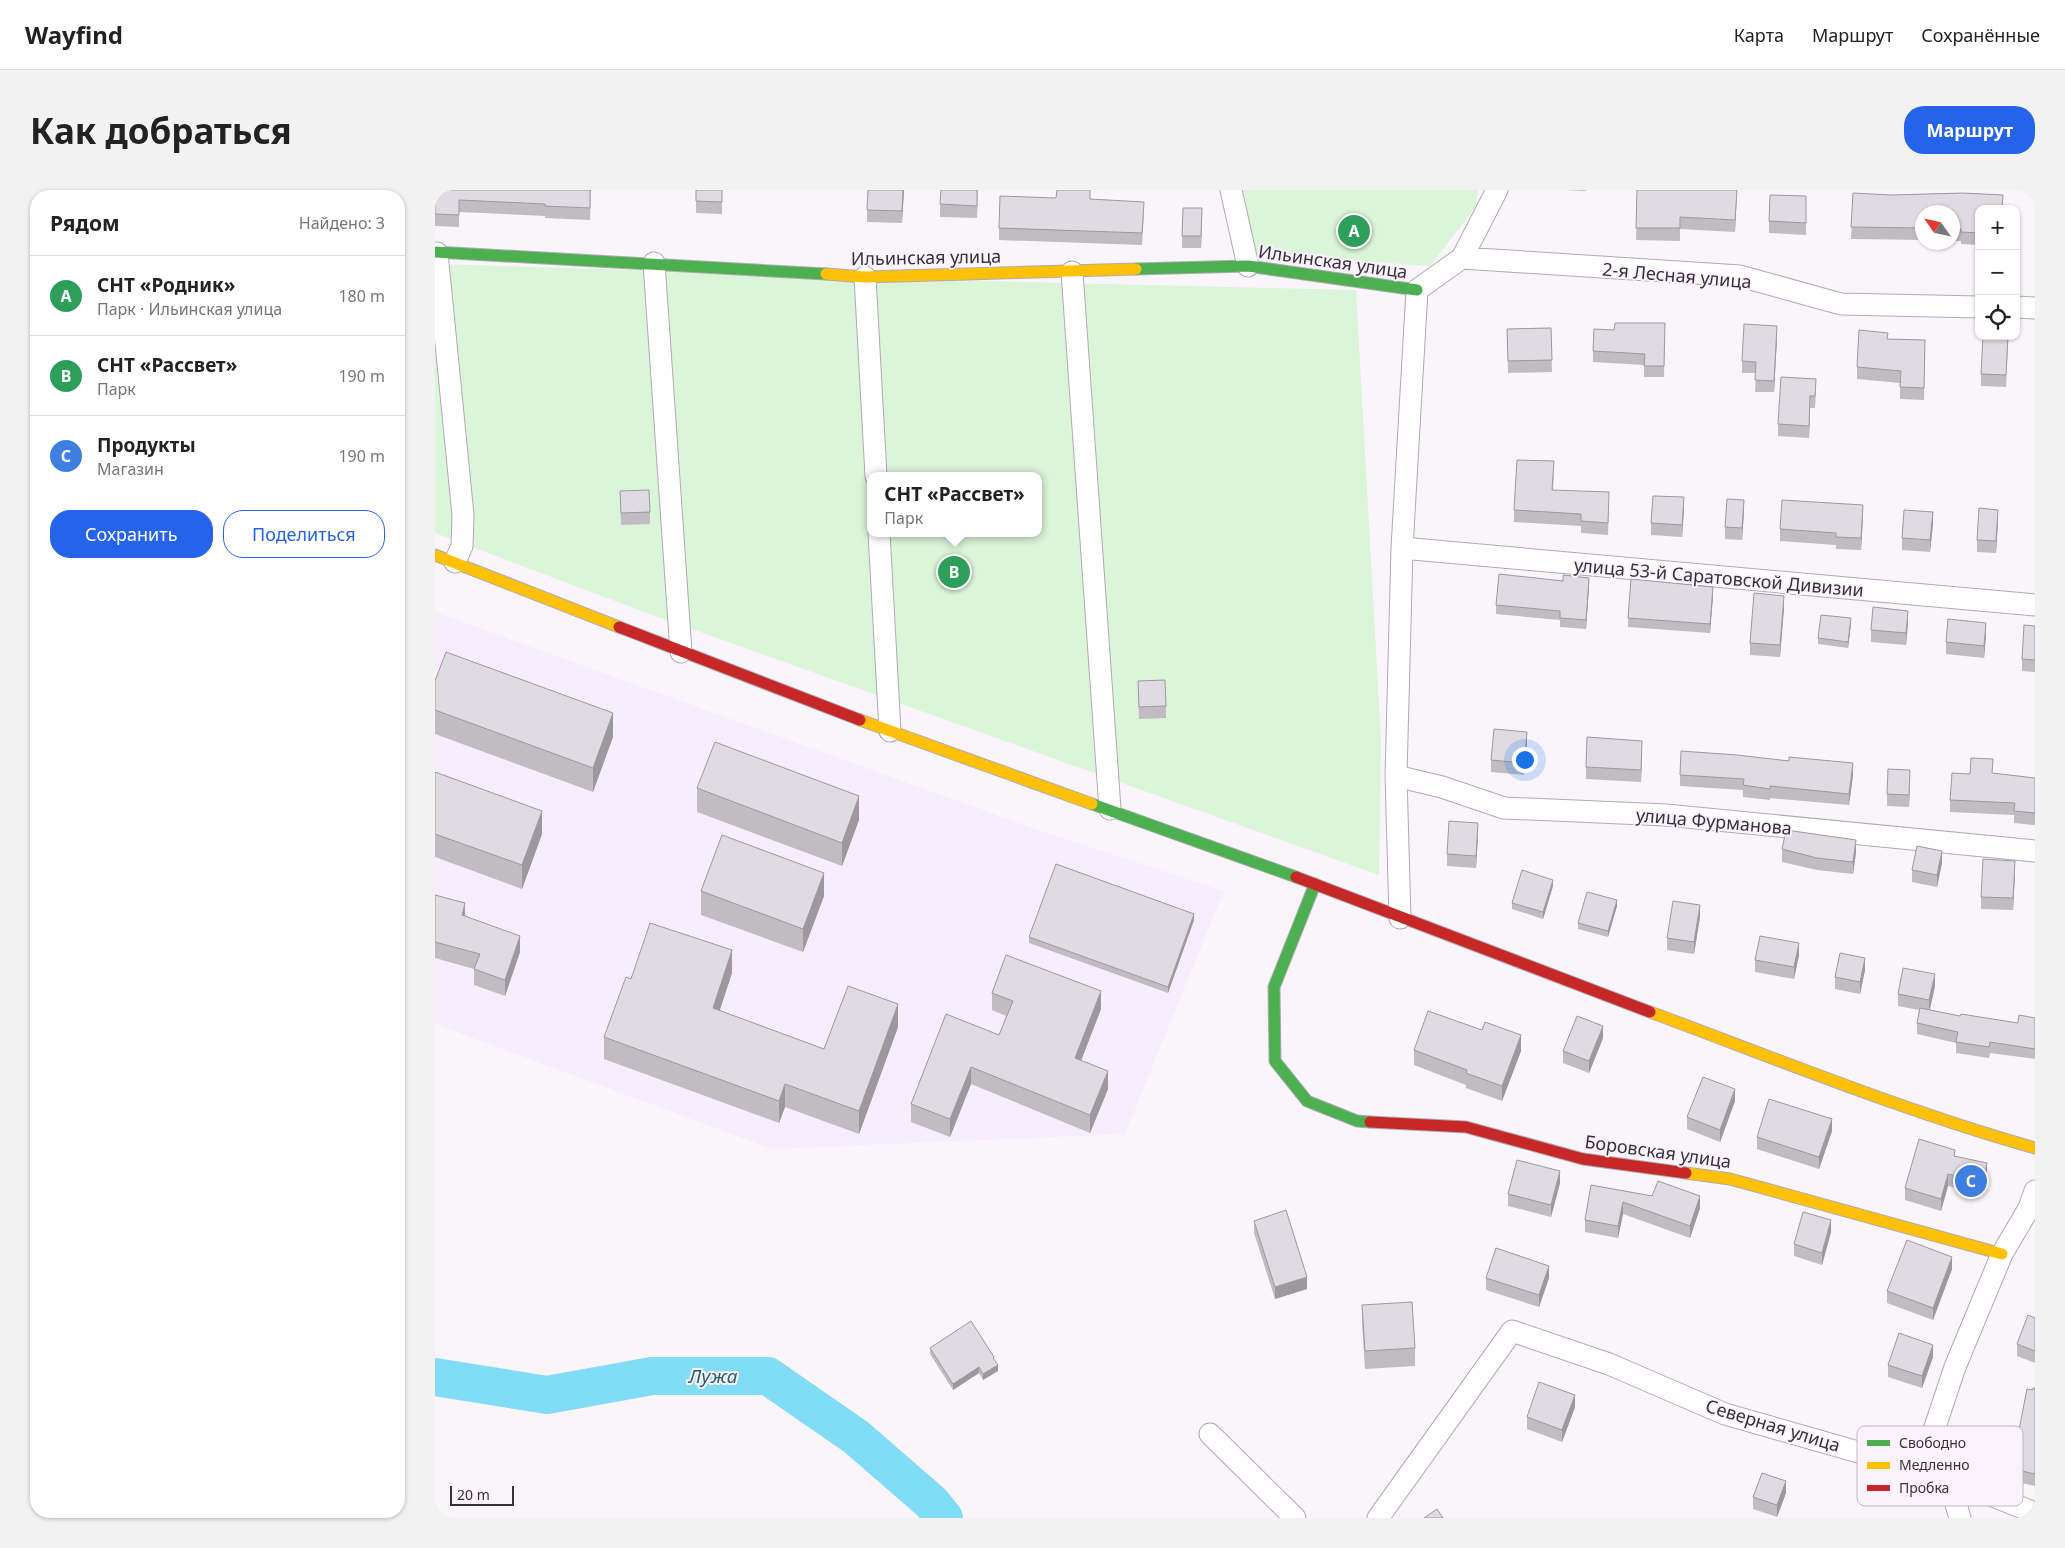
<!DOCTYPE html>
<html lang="ru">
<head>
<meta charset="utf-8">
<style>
  :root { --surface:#fff; --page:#f2f2f2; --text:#222; --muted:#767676; --line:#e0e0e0; --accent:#2563eb }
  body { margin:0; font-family:"Noto Sans",sans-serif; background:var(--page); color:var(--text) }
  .controls { position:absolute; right:15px; top:15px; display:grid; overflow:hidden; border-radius:10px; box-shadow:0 1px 4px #0004 }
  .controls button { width:45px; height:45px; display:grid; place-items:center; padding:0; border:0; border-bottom:1px solid var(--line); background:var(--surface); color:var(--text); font:25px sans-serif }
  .compass { position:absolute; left:1480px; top:15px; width:45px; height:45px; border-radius:50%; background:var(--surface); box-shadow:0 1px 4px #0004; rotate:304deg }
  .scale { position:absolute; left:15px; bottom:12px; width:64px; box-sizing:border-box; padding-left:5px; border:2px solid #38313a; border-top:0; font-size:14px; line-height:18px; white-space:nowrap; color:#38313a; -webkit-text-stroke:4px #faf3fd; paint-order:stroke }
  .you { position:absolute; left:1089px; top:569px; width:18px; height:18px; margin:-12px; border:4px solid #fff; border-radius:50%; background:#1a73e8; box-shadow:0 0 0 8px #1a73e833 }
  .badge { display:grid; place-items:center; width:32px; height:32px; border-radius:50%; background:var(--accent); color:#fff; font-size:16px; font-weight:700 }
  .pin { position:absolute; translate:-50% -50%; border:2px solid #fff; box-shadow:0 1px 5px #0006 }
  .popup { position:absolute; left:432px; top:282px; width:175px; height:65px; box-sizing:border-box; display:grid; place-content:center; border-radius:10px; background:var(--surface); filter:drop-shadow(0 1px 4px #0005); font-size:16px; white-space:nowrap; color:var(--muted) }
  .popup b { font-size:19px; color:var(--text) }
  .popup::after { content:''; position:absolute; left:50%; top:100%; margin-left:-10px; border:10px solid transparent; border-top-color:var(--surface) }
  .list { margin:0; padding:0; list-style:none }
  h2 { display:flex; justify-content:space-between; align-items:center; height:65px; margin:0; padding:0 20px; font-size:21px }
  h2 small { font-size:16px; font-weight:400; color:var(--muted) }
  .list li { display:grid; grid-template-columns:32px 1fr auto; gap:15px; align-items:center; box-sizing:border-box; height:80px; padding:0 20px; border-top:1px solid var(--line) }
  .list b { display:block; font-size:19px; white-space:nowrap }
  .list p { margin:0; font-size:16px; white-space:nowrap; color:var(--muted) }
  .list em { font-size:16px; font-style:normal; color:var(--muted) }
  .actions { display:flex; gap:10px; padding:15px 20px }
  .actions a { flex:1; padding:11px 0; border:1px solid var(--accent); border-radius:20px; text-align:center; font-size:18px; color:var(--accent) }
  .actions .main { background:var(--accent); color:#fff }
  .icon { flex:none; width:28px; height:28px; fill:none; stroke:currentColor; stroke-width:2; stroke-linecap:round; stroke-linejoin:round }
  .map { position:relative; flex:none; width:1600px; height:1328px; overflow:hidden; border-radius:20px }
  header { display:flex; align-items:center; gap:30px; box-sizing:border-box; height:70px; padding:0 25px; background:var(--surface); border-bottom:1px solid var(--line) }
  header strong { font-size:24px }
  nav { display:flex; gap:28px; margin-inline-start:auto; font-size:18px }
  .intro { display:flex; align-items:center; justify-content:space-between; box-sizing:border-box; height:120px; padding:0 30px }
  h1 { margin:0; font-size:35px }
  .button { padding:12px 22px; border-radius:20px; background:var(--accent); color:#fff; font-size:18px; font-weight:700 }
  main { display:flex; gap:30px; padding:0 30px }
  aside { flex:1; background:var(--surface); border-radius:20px; box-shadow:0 1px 4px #0004 }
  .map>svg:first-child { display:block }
  .built { fill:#f8edfd }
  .green { fill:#dbf5d9; fill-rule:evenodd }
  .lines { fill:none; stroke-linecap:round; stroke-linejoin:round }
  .river { stroke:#81dcf5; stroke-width:38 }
  .street-casing { stroke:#b0abb2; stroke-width:23 }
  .fast-casing { stroke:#b0abb2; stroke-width:13 }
  .slow-casing { stroke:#b0abb2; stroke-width:13 }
  .jam-casing { stroke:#b0abb2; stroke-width:13 }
  .street { stroke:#fefefe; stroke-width:21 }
  .fast { stroke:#4caf50; stroke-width:11 }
  .slow { stroke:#ffc107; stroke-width:11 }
  .jam { stroke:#c62828; stroke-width:11 }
  .wall { fill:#c0bcc2 }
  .shaded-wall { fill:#9c999e }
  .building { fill:#dfdbe2; stroke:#9c999e }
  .labels { text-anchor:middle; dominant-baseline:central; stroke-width:4; stroke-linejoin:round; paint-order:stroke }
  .street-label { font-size:18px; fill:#38313a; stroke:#faf3fd }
  .water-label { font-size:19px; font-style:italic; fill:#265c6a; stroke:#faf3fd }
  .key { fill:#faf3fd; stroke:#c0b9c2; stroke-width:1 }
  .key-label { font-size:14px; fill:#38313a }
</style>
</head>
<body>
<header>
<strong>Wayfind</strong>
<nav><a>Карта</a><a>Маршрут</a><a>Сохранённые</a></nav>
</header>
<div class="intro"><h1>Как добраться</h1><a class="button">Маршрут</a></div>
<main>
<aside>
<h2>Рядом<small>Найдено: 3</small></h2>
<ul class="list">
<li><span class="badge" style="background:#2e9e5b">A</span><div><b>СНТ «Родник»</b><p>Парк · Ильинская улица</p></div><em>180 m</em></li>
<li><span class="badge" style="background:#2e9e5b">B</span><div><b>СНТ «Рассвет»</b><p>Парк</p></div><em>190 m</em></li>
<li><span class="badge" style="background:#3f7fe0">C</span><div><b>Продукты</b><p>Магазин</p></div><em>190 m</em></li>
</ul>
<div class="actions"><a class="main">Сохранить</a><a>Поделиться</a></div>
</aside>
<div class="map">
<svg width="1600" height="1328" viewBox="0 0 1600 1328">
  <rect width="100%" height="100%" fill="#f9f5fb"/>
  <!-- built -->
  <path class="built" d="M0,422L603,640L789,701L690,944L337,959L0,834Z"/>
  <!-- green -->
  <path class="green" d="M805,0H1043L1040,18L995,76L822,64Z
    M0,74L625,93L921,100L946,551L944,685L204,420L0,343ZM435,286H603V343H435Z"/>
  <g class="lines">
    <!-- river -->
    <path class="river" d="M0,1187L112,1205L217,1186H333L421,1247L497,1313L509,1328"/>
    <defs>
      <path id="street" d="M796,0L813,76
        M2,63L28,325L27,356L20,372
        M1027,68L1062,0
        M219,73L246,462
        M637,82L675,619
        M430,87L441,286
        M1581,117L1600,118
        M444,343L455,541
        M967,358L1600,415
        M961,586L1007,597L1069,618L1231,625L1600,661
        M965,728L961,586L967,358L982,100L1027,68L1305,86L1406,114L1544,117
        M775,1244L860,1328
        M943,1328L1077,1141L1174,1174L1290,1224L1514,1288L1600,1323
        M1525,1328L1499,1240L1520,1177L1567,1064L1594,1018L1600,1001"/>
      <path id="fast" d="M0,62L391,84
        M701,79L813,76L982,100
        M657,614L861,687
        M880,694L839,797L840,871L872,911L922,931L935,932"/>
      <path id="slow" d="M391,84L430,87L701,79
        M0,365L184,437
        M425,530L657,614
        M1215,822C1342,869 1469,921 1600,958
        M1251,983L1295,989L1567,1064"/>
      <path id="jam" d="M184,437L425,530
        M861,687L1215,822
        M935,932L1031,937L1148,969L1251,983"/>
    </defs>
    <!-- street casing -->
    <use href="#street" class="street-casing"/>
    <!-- fast casing -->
    <use href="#fast" class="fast-casing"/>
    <!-- slow casing -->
    <use href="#slow" class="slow-casing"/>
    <!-- jam casing -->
    <use href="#jam" class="jam-casing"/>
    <!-- street -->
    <use href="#street" class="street"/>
    <!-- fast -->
    <use href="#fast" class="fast"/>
    <!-- slow -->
    <use href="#slow" class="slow"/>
    <!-- jam -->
    <use href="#jam" class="jam"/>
  </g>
  <!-- wall -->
  <path class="wall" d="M0,0H156L155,30L110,28V26L24,22V37L0,36Z
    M261,0H287V24L261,23Z
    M469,0L467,33L432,32V20Z
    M543,0L542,28L505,27V14Z
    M1129,0H1151V1Z
    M1202,0H1302L1300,42L1245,39V51L1201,50Z
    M1418,3L1456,5L1528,3L1568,5L1567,19H1544V55L1526,54V51H1518V22H1488V50L1416,49Z
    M1371,6V45L1334,43V31Z
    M655,10L709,24L707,55L564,50V38Z
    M767,30L766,58H747V46Z
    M1230,133L1229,187H1209V175L1158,172V161L1179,140Z
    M1116,138L1117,182L1073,183L1072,139Z
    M1342,147L1339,202H1320L1321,183H1307V171Z
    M1453,149L1490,150L1489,210L1465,209V193L1422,189V177Z
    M1573,154L1571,197L1546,196V184Z
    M1381,201L1380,218H1375L1374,248L1343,246V234Z
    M1119,283L1118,300L1174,314L1173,345L1146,343V336L1079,332V320Z
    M185,301L215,322V334L186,335Z
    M1249,319L1247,347L1216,345V333Z
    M1309,322L1307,350L1290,349V337Z
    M1428,327L1426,360L1401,359V355L1345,351V339Z
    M1563,332L1561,363L1542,362V350Z
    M1498,334L1495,362L1467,360V348Z
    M1154,397L1151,439L1125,437V430L1061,424V415Z
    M1278,406L1275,443L1193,437V428Z
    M1349,418L1345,467L1315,465V453Z
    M1473,433L1471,455L1436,452V440Z
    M1416,434L1413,458L1383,454V448Z
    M1600,436V482L1587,481V469Z
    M1551,445L1549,468L1511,464V452Z
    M0,491L178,547L158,602L0,544Z
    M703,491L731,516V528L704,529Z
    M1092,554L1089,585L1056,582V570Z
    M1207,563L1206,592L1151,589V577Z
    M0,582L107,644L87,699L0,667Z
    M1557,583L1600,588V635L1579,633V625L1515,622V610L1535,584Z
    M1245,585H1418L1414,615L1335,608V610L1308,607V600L1245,596Z
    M1475,592L1474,617L1452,616V604Z
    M262,598L424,630L407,676L262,622Z
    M1043,645L1041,678L1012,676V664Z
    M1347,659L1421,662L1418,684L1382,680L1347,672Z
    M1507,673L1502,697L1477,692V680Z
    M1580,683L1578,720L1546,719V707Z
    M1118,696L1108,729L1077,719V713Z
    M266,701L389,706L368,762L266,725Z
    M0,705L85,762L70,806L39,795V779L0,768Z
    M1182,716L1173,747L1143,739V733Z
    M1265,727L1259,764L1232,760V748Z
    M759,730L733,803L594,753V747Z
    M1364,765L1359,789L1320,782V770Z
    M1430,780L1425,804L1400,799V787Z
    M297,783L284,821L389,859L463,837L424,944L350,917L344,933L169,869V847L196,789Z
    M1500,796L1495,820L1525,826L1583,833L1600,828V869L1555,863L1554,868L1521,863V853L1482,844V833L1484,820L1463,816V804Z
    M557,803L666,819L646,871L673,899L655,943L536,894L515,947L476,932V914L564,845L571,826L557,820Z
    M1168,848L1154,883L1128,873V861Z
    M979,860L1086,861L1067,911L1031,898V895L979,875Z
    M1300,911L1285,952L1252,939V927Z
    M1397,941L1384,979L1322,959V947Z
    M1520,966L1552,985L1548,1004L1513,996L1506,1021L1470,1010V998Z
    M1125,993L1116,1027L1073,1016V1004Z
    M1156,995L1265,1018L1255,1048L1188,1024L1183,1048L1150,1042V1030Z
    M819,1031L872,1099L840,1109L819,1043Z
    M1396,1042L1387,1075L1359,1066V1054Z
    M1517,1079L1498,1130L1452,1113V1101Z
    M1051,1088H1114L1104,1117L1051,1100Z
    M927,1115L980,1158V1176L930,1179L927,1133Z
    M1600,1128V1173L1582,1166V1154Z
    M495,1158L563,1181L548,1190L544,1183L518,1200L495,1164Z
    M1498,1167L1487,1198L1453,1187V1175Z
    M1600,1198V1296L1569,1289V1287L1564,1286V1274L1582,1250L1598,1200Z
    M1140,1217L1127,1252L1092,1239V1227Z
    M1351,1303L1342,1327L1318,1319V1307Z"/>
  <!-- shaded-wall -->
  <path class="shaded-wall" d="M468,0H469L467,33V21Z
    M1302,0L1300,42V30Z
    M767,18V30L766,58V46Z
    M1342,136V147L1339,202V191Z
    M1375,206V218L1374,248V236Z
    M1249,307V319L1247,347V335Z
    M1309,310V322L1307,350V338Z
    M1428,315V327L1426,360V348Z
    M1563,320V332L1561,363V351Z
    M1498,322V334L1495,362V350Z
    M1154,388V397L1151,439V430Z
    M1278,397V406L1275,443V434Z
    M1349,406V418L1345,467V455Z
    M1473,421V433L1471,455V443Z
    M1416,428V434L1413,458V452Z
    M1551,433V445L1549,468V456Z
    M178,523V547L158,602V578Z
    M1092,542V554L1089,585V573Z
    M1207,551V563L1206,592V580Z
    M1418,573V585L1414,615V604Z
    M1475,580V592L1474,617V605Z
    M424,606V630L407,676V653Z
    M107,621V644L87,699V675Z
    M1043,633V645L1041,678V666Z
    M1421,650V662L1418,684V672Z
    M1507,661V673L1502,697V685Z
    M1580,671V683L1578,720V708Z
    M389,683V706L368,762V739Z
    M1118,690V696L1108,729V722Z
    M1182,710V716L1173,747V741Z
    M30,713V730L27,725Z
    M1265,715V727L1259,764V752Z
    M759,724V730L733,803V797Z
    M85,746V762L70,806V790Z
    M1364,753V765L1359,789V777Z
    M297,760V783L278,841V818Z
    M1430,768V780L1425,804V792Z
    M1500,784V796L1494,822V810Z
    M666,801V819L640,886V868Z
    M463,814V837L424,944V921Z
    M1168,836V848L1154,883V871Z
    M1086,845V861L1067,911V896Z
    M536,877V894L515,947V929Z
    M673,881V899L655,943V925Z
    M350,894V917L344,933V911Z
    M1300,899V911L1285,952V940Z
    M1397,929V941L1384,979V967Z
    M1552,973V985L1548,1004V992Z
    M1125,981V993L1116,1027V1015Z
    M1513,984V996L1506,1021V1009Z
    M1265,1006V1018L1255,1048V1036Z
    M1188,1012V1024L1183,1048V1036Z
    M1396,1030V1042L1387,1075V1063Z
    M1517,1067V1079L1498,1130V1118Z
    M1114,1076V1088L1104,1117V1105Z
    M872,1087V1099L840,1109V1097Z
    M1498,1155V1167L1487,1198V1186Z
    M563,1175V1181L548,1190V1184Z
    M544,1177V1183L518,1200V1194Z
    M1140,1205V1217L1127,1252V1240Z
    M1351,1291V1303L1342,1327V1315Z"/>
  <!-- building -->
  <path class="building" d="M0,0H155V18L110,16V14L24,10V25L0,24Z
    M261,0H287V12L261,11Z
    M433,0H468L467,21L432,20Z
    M506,0H542V16L505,14Z
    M622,0H655V9L709,12L707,43L564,38L565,6L621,8Z
    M1202,0H1302L1300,30L1245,27V38H1201Z
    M1418,3L1456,5L1528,3L1568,5L1567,19H1544V43L1526,42V39H1518V22H1488V38L1416,37Z
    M1335,5L1371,6V33L1334,31Z
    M748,18H767L766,46H747Z
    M1180,133H1230L1229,176H1209L1210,164L1158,161L1159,139L1179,140Z
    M1309,134L1342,136L1339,191L1320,190L1321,172L1307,171Z
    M1116,138L1117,170L1073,171L1072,139Z
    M1424,140L1453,143L1452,149L1490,150L1489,198L1465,197L1466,181L1422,177Z
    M1548,146H1573L1571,185L1546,184Z
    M1346,187L1381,189L1380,206H1375L1374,236L1343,234Z
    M1082,270L1119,271L1117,300L1174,302L1173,333L1146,331V324L1079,320Z
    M214,300L215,322L186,323L185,301Z
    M1218,306L1249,307L1247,335L1216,333Z
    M1292,309L1309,310L1307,338L1290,337Z
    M1347,310L1428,315L1426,348L1401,347V343L1345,339Z
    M1544,318L1563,320L1561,351L1542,350Z
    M1469,320L1498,322L1495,350L1467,348Z
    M1064,384L1128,391V385L1154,388L1151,430L1125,428V421L1061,415Z
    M1196,389L1278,397L1275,434L1193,428Z
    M1319,403L1349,406L1345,455L1315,453Z
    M1438,417L1473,421L1471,443L1436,440Z
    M1386,425L1416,428L1413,452L1383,448Z
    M1513,429L1551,433L1549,456L1511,452Z
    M1589,435L1600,436V470L1587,469Z
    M11,462L178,523L158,578L0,520V491Z
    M730,490L731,516L704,517L703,491Z
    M1059,539L1092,542L1089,573L1056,570Z
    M1152,547L1207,551L1206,580L1151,577Z
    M280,552L424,606L407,653L262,598Z
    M1246,561L1302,565L1354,571V567L1418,573L1414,604L1335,596V599L1308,595L1309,589L1245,585Z
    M1536,568L1558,569L1557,583L1600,588V623L1579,621L1580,613L1515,610L1517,583L1535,584Z
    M1453,579L1475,580L1474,605L1452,604Z
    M0,582L107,621L87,675L0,644Z
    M1014,631L1043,633L1041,666L1012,664Z
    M1351,640L1421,650L1418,672L1382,668L1347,659Z
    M287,645L389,683L368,739L266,701Z
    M1482,656L1507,661L1502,685L1477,680Z
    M1548,669L1580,671L1578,708L1546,707Z
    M621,674L759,724L733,797L594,747Z
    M1087,680L1118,690L1108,722L1077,713Z
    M1152,702L1182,710L1173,741L1143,733Z
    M0,705L30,713L27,725L85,746L70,790L39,779L45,764L0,752Z
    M1238,711L1265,715L1259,752L1232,748Z
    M215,733L297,760L278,818L389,859L413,796L463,814L424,921L350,894L344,911L169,847L191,787L196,789Z
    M1325,746L1364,753L1359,777L1320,770Z
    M1405,763L1430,768L1425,792L1400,787Z
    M571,765L666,801L640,868L673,881L655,925L536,877L515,929L476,914L511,824L564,845L578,811L557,803Z
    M1468,778L1500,784L1494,810L1463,804Z
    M1485,818L1525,826L1526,824L1583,833L1584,825L1600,828V859L1555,852L1554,857L1521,852L1523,842L1482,833Z
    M993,821L1047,840L1050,832L1086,845L1067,896L1031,883L1032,880L979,860Z
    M1142,826L1168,836L1154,871L1128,861Z
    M1268,887L1300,899L1285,940L1252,927Z
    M1334,909L1397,929L1384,967L1322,947Z
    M1484,949L1520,960L1519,966L1552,973L1548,992L1513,984L1506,1009L1470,998Z
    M1082,970L1125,981L1116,1015L1073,1004Z
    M1223,991L1265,1006L1255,1036L1188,1012L1183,1036L1150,1030L1156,995L1217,1006Z
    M851,1020L872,1087L840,1097L819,1031Z
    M1368,1022L1396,1030L1387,1063L1359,1054Z
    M1472,1050L1517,1067L1498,1118L1452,1101Z
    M1061,1058L1114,1076L1104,1105L1051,1088Z
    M977,1112L980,1158L930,1161L927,1115Z
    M1593,1125L1600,1128V1161L1582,1154Z
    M536,1131L559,1167L558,1168L563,1175L548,1184L544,1177L518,1194L495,1158Z
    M1464,1143L1498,1155L1487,1186L1453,1175Z
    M1104,1192L1140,1205L1127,1240L1092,1227Z
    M1598,1198H1600V1284L1569,1277V1275L1564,1274L1569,1249L1582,1250L1592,1199L1598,1200Z
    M1327,1283L1351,1291L1342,1315L1318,1307Z
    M1002,1319L1008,1328H989Z"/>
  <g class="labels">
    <!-- street labels -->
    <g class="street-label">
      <text transform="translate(491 67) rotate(-1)">Ильинская улица</text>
      <text transform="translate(898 71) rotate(8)">Ильинская улица</text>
      <text transform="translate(1242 85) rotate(5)">2-я Лесная улица</text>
      <text transform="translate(1284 387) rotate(5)">улица 53-й Саратовской Дивизии</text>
      <text transform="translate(1279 631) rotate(5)">улица Фурманова</text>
      <text transform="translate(1223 961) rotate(8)">Боровская улица</text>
      <text transform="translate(1338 1235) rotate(17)">Северная улица</text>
    </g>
    <!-- water labels -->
    <g class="water-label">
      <text x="278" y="1186">Лужа</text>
    </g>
  </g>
  <!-- legend -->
  <rect x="1422" y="1236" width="166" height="80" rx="8" class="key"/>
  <rect x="1432" y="1250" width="23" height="6" fill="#4caf50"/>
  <rect x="1432" y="1272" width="23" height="7" fill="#ffc107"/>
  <rect x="1432" y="1295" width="23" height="6" fill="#c62828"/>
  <g class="key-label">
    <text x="1464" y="1258">Свободно</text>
    <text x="1464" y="1280">Медленно</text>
    <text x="1464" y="1303">Пробка</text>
  </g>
</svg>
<div class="controls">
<button>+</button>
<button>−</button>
<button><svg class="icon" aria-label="locate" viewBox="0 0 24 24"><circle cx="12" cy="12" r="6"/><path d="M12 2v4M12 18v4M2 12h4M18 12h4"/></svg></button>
</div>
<svg class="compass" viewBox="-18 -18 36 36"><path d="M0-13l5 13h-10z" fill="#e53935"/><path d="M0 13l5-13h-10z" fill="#767676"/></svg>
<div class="scale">20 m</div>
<div class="you"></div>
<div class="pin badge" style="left:919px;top:41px;background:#2e9e5b">A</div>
<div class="pin badge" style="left:519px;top:382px;background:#2e9e5b">B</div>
<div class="popup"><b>СНТ «Рассвет»</b>Парк</div>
<div class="pin badge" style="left:1536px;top:991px;background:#3f7fe0">C</div>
</div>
</main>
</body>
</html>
